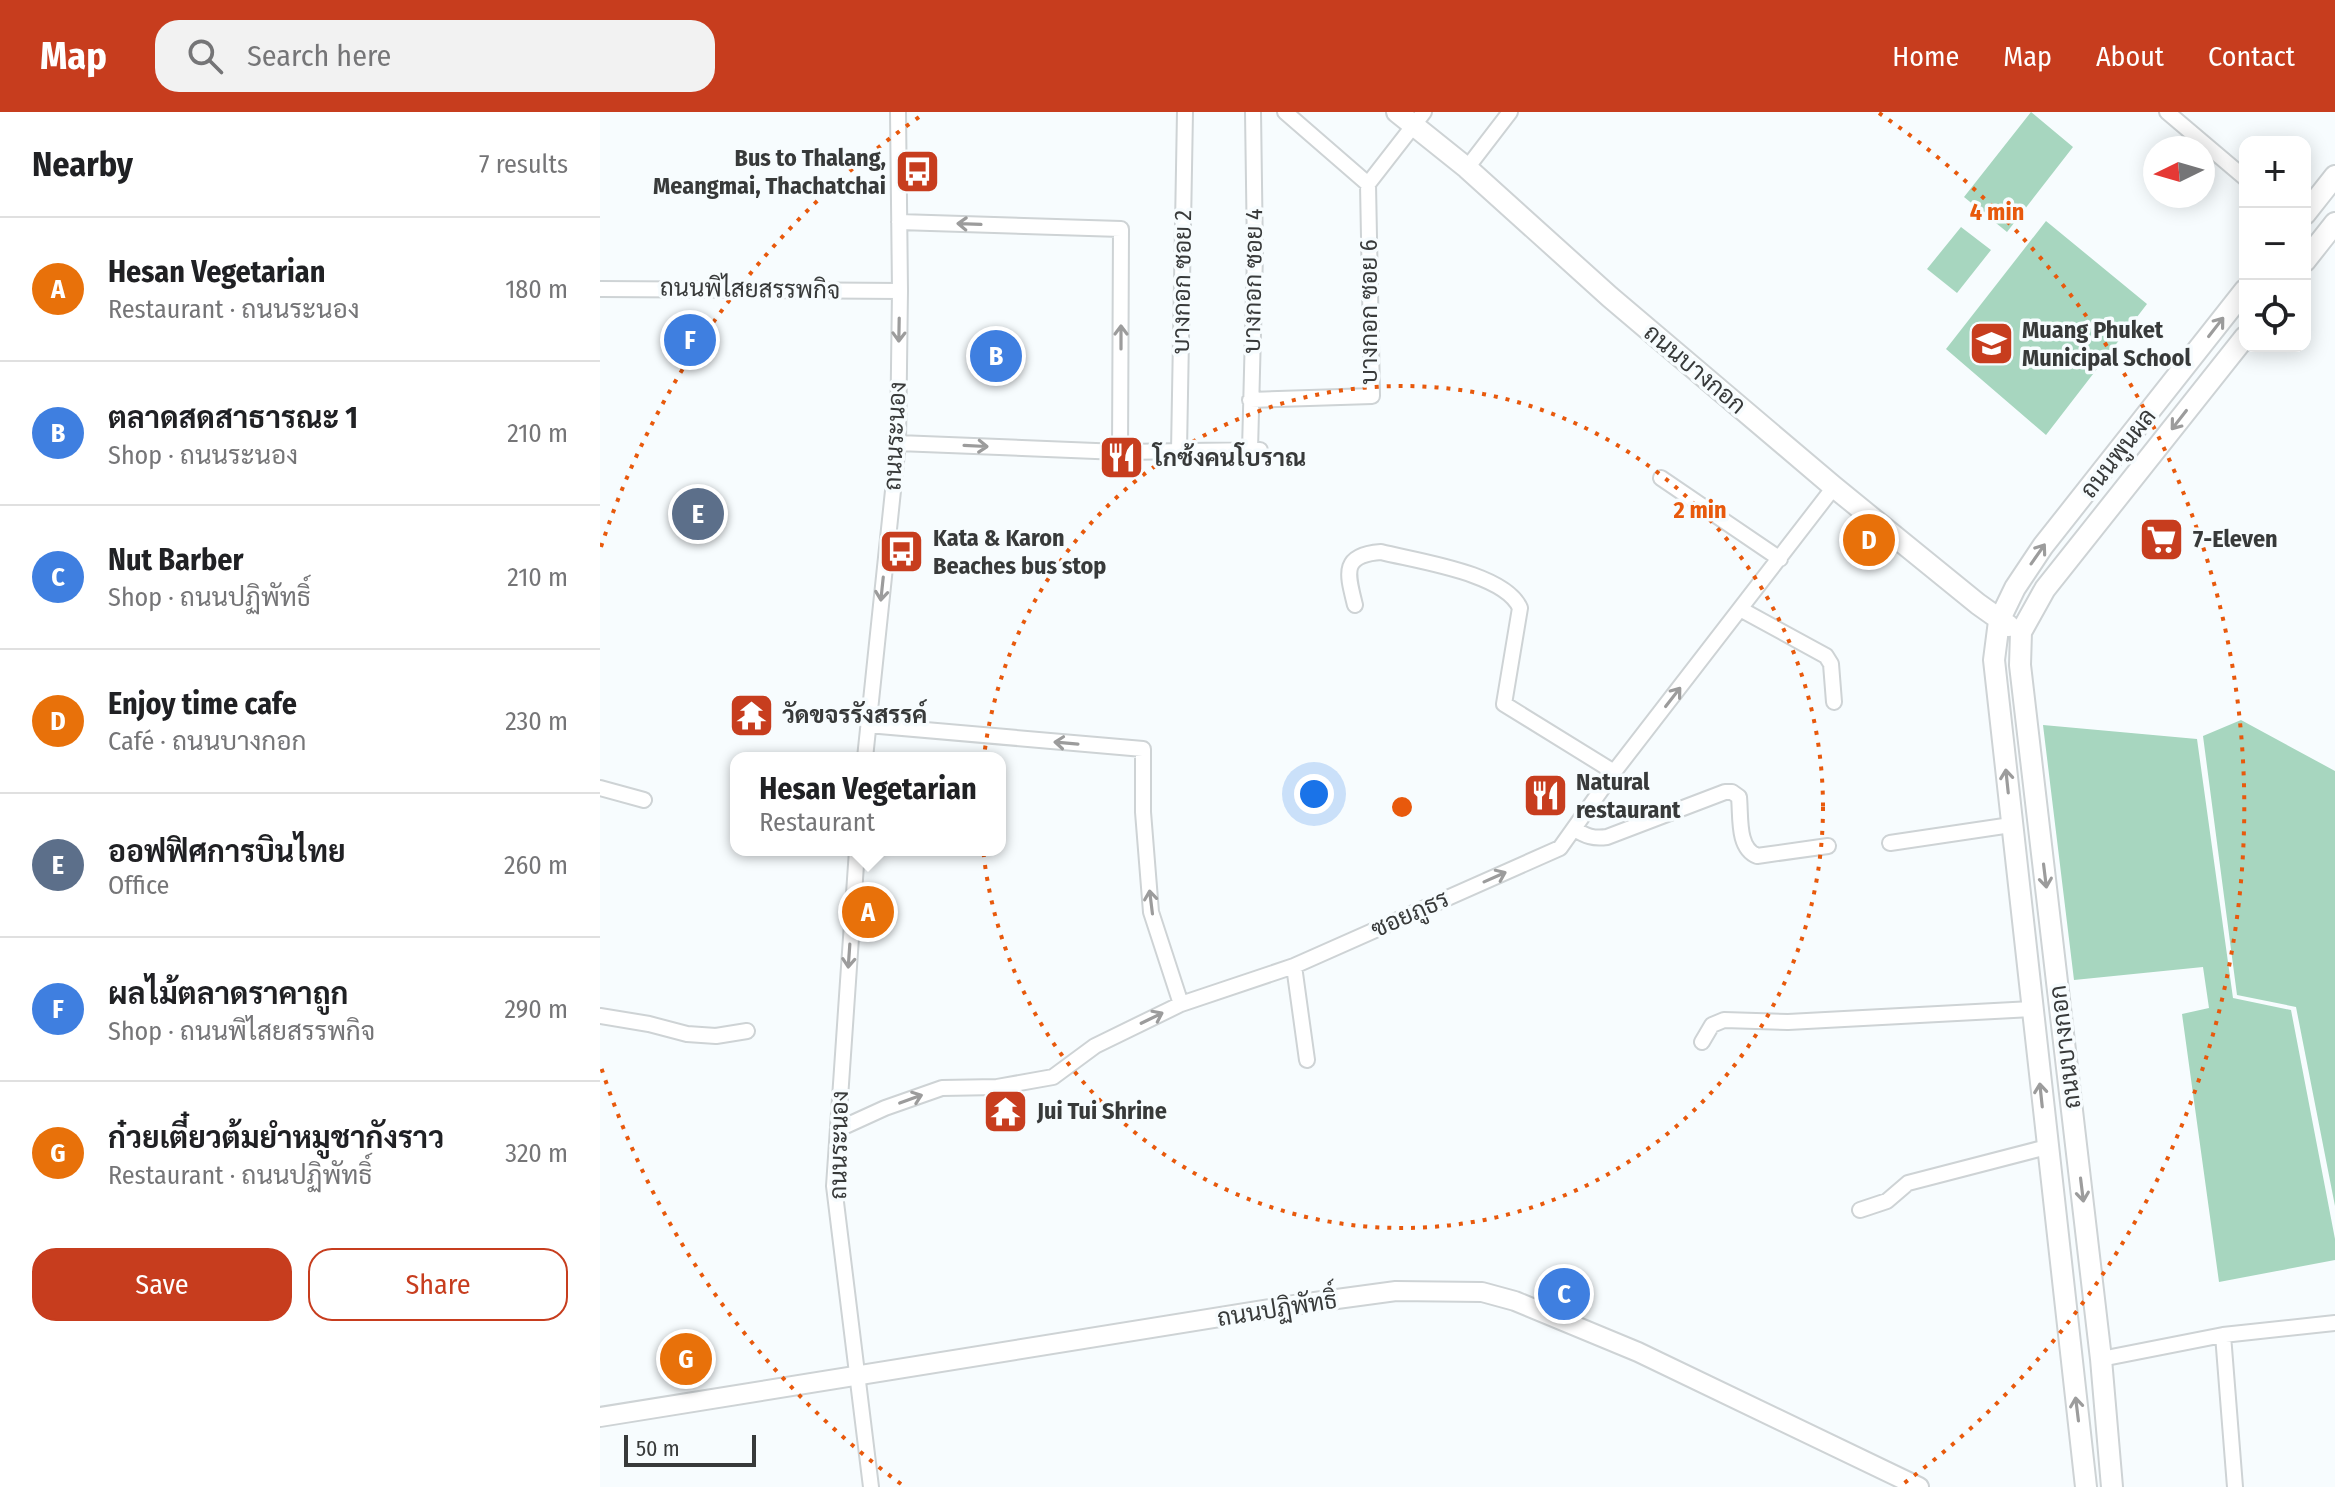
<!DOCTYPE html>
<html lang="en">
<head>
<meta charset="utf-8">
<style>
  :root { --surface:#fff; --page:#f2f2f2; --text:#202124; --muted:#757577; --line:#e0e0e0; --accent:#c73d1e }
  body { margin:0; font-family:"Fira Sans Condensed",Sarabun,sans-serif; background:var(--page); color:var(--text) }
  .controls { position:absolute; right:24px; top:24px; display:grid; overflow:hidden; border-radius:16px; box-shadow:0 4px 20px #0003 }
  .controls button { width:72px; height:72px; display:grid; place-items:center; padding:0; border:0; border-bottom:2px solid var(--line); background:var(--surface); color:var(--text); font:40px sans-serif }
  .compass { position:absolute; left:1543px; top:24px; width:72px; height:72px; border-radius:50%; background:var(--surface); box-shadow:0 4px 20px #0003; rotate:265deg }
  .scale { position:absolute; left:24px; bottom:20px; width:132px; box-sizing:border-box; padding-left:8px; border:4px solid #383a3a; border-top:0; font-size:22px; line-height:28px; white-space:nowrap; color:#383a3a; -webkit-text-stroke:6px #f7fcfe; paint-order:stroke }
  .you { position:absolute; left:714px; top:682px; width:28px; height:28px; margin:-20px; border:6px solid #fff; border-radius:50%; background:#1a73e8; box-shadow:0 0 0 12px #1a73e833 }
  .badge { display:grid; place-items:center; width:52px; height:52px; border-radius:50%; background:var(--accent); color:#fff; font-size:26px; font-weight:700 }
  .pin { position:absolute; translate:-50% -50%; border:4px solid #fff; box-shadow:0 2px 8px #0006 }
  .popup { position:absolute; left:130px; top:640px; width:276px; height:104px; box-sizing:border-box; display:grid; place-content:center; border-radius:16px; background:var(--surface); filter:drop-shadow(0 2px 6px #0005); font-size:26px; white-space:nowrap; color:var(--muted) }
  .popup b { font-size:30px; color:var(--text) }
  .popup::after { content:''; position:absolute; left:50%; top:100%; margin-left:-16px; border:16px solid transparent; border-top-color:var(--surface) }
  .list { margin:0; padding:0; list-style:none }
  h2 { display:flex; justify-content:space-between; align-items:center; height:104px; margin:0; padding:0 32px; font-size:34px }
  h2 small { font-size:26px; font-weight:400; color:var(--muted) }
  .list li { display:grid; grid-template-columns:52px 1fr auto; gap:24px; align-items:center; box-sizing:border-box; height:144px; padding:0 32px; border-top:2px solid var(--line) }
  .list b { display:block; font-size:30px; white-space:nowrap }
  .list p { margin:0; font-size:26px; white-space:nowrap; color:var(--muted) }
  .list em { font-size:26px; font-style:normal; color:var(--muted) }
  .actions { display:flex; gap:16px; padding:24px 32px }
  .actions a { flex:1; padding:18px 0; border:2px solid var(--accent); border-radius:24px; text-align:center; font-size:28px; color:var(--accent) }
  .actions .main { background:var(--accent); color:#fff }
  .icon { flex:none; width:44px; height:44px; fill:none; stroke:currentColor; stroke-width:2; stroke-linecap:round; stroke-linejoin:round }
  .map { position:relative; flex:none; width:1735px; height:1375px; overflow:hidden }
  header { display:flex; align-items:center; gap:48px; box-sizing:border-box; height:112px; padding:0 40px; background:var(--accent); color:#fff }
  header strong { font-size:38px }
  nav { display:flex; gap:44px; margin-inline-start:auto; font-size:28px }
  .search { width:560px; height:72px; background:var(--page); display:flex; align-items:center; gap:20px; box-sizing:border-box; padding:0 28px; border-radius:24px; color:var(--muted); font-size:30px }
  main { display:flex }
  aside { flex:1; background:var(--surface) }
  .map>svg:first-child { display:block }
  .green { fill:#a7d6bf }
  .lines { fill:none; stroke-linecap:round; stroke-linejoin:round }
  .minor-casing { stroke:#ced3d5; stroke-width:18 }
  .tertiary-casing { stroke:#ced3d5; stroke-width:22 }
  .secondary-casing { stroke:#ced3d5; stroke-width:24 }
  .minor { stroke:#fff; stroke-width:14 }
  .tertiary { stroke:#fff; stroke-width:18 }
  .secondary { stroke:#fff; stroke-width:20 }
  .oneway { stroke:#9c9c9c }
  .ring { fill:none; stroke:#e8590c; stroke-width:4; stroke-dasharray:4 8 }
  .labels { text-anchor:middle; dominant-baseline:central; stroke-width:7; stroke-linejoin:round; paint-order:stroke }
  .poi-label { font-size:24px; font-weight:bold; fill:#383a3a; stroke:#f7fcfe; text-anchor:start }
  .street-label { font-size:24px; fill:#383a3a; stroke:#f7fcfe }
  .centre { fill:#e8590c; stroke:#f7fcfe; stroke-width:4 }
  .ring-label { font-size:24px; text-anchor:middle; font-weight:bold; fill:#e8590c; stroke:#f7fcfe; stroke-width:7; stroke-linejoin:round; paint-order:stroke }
</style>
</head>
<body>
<header>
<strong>Map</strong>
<div class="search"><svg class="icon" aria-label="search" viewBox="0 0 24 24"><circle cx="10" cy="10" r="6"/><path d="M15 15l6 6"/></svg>Search here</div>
<nav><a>Home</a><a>Map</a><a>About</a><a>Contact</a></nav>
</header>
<main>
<aside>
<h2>Nearby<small>7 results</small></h2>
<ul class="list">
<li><span class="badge" style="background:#e8710a">A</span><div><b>Hesan Vegetarian</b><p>Restaurant · ถนนระนอง</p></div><em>180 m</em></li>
<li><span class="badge" style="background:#3f7fe0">B</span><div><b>ตลาดสดสาธารณะ 1</b><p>Shop · ถนนระนอง</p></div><em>210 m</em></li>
<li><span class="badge" style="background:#3f7fe0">C</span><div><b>Nut Barber</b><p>Shop · ถนนปฏิพัทธิ์</p></div><em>210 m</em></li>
<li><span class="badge" style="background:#e8710a">D</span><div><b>Enjoy time cafe</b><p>Café · ถนนบางกอก</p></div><em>230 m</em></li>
<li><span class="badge" style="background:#5c6f8a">E</span><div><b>ออฟฟิศการบินไทย</b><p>Office</p></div><em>260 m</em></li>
<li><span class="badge" style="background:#3f7fe0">F</span><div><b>ผลไม้ตลาดราคาถูก</b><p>Shop · ถนนพิไสยสรรพกิจ</p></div><em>290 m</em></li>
<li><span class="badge" style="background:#e8710a">G</span><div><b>ก๋วยเตี๋ยวต้มยำหมูชากังราว</b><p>Restaurant · ถนนปฏิพัทธิ์</p></div><em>320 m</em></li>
</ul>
<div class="actions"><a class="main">Save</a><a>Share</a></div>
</aside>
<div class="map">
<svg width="1735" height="1375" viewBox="0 0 1735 1375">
  <rect width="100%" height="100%" fill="#f7fcfe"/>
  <!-- green -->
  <path class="green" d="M1431,0L1473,35L1407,120L1364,85Z
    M1446,109L1547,192L1446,323L1346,237Z
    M1361,115L1391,138L1357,181L1327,157Z
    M1641,608L1735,659V1094L1696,895L1637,883L1603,624Z
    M1443,613L1597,627L1633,886L1691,898L1735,1127V1148L1619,1170L1582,902L1609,896L1603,855L1474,868Z"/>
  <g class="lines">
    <defs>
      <path id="minor" d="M685,0L768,72
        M1567,0L1645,66
        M867,56L910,0
        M0,177L300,179
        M650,288L772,284L768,72L824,0
        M298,331L520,340L521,117L299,110
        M650,338L655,142L653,0
        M579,339L585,0
        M520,340L660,338
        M1061,366L1180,447
        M755,493C747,461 741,443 781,440C816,449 905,461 920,496L904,592L1014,660
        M1142,498L1226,544L1231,552L1234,590
        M268,613L543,637V700L551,800L581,892
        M265,646L298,331L300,179L298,0
        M0,676L44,688
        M974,717C986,724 993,727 1007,725L1125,680H1132L1139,685C1141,705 1137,736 1157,744L1228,734
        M1290,731L1411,713
        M257,738L234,1074L271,1375
        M694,854L707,948
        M0,904L49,912L87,922L116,924L147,919
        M1102,930L1112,913L1124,908L1188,910L1432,897
        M239,1017L285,996L342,976L397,975L453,965L495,934L581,892L694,854L960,736L1014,660L1234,375
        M1260,1098L1287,1089L1308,1071L1447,1035
        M1623,1223L1635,1375
        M1501,1247L1623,1223L1735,1211"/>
      <path id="tertiary" d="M0,1305L700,1192L796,1179L882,1180L915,1189L1038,1240L1319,1375"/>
      <path id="secondary" d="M797,0L867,56L1010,185L1234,375L1378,492L1409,514
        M1705,102L1735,64
        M1705,149L1735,111
        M1486,1375L1394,548L1399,509L1415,476L1443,434L1645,178
        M1512,1375L1501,1247L1420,553L1421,520L1445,477L1645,225"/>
    </defs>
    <!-- minor casing -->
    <use href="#minor" class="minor-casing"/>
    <!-- tertiary casing -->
    <use href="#tertiary" class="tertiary-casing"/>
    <!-- secondary casing -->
    <use href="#secondary" class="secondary-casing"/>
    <!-- minor -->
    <use href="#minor" class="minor"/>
    <!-- tertiary -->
    <use href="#tertiary" class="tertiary"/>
    <!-- secondary -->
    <use href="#secondary" class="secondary"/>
  </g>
  <!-- one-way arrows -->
  <defs><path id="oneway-shaft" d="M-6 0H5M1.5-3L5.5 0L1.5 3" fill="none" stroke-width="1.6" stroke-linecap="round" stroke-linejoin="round" transform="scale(2)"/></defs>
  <g class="oneway">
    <use href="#oneway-shaft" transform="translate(369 112) rotate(-178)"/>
    <use href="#oneway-shaft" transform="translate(1616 215) rotate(-52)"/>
    <use href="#oneway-shaft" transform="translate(299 218) rotate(91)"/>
    <use href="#oneway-shaft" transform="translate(521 225) rotate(-90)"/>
    <use href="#oneway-shaft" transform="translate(1579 308) rotate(128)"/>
    <use href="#oneway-shaft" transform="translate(376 334) rotate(3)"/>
    <use href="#oneway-shaft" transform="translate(1438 442) rotate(-55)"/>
    <use href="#oneway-shaft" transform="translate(282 477) rotate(96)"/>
    <use href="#oneway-shaft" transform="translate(1073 585) rotate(-52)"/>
    <use href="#oneway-shaft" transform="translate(466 631) rotate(-175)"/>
    <use href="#oneway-shaft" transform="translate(1407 669) rotate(-96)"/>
    <use href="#oneway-shaft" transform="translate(1445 764) rotate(83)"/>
    <use href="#oneway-shaft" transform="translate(895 765) rotate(-24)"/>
    <use href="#oneway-shaft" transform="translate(551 790) rotate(-97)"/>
    <use href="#oneway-shaft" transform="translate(249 844) rotate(94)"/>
    <use href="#oneway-shaft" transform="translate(552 906) rotate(-26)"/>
    <use href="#oneway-shaft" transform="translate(1441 983) rotate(-96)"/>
    <use href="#oneway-shaft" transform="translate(311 987) rotate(-20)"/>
    <use href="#oneway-shaft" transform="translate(1482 1078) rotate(83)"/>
    <use href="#oneway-shaft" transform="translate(1477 1297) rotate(-97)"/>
  </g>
  <!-- distance rings -->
  <g class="ring">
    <circle cx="802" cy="695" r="421"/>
    <path d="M301 1372A842 842 0 0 1 1 955M1 435A842 842 0 0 1 325 1M1279 1A842 842 0 0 1 1303 1372"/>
  </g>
  <!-- icons -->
  <defs>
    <symbol id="bus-square" viewBox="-11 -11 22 22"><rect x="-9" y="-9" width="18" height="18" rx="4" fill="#c73d1e" stroke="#f7fcfe"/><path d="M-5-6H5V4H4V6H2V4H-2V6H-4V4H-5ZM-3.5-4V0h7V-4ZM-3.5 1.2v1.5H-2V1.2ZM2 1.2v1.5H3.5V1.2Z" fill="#fff"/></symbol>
    <symbol id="school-square" viewBox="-11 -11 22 22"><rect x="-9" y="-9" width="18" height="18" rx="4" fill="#c73d1e" stroke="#f7fcfe"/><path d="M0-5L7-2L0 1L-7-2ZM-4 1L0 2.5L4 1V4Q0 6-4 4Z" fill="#fff"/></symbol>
    <symbol id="restaurant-square" viewBox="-11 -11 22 22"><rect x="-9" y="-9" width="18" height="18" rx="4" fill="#c73d1e" stroke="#f7fcfe"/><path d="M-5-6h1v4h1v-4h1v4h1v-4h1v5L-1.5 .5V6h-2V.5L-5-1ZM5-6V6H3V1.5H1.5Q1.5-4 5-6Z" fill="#fff"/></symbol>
    <symbol id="supermarket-square" viewBox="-11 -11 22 22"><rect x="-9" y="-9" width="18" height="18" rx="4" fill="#c73d1e" stroke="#f7fcfe"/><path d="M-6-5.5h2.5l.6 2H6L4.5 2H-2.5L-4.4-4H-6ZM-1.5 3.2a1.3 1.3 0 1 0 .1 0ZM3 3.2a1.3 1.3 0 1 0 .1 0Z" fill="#fff"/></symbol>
    <symbol id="temple-square" viewBox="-11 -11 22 22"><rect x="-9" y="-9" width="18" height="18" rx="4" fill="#c73d1e" stroke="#f7fcfe"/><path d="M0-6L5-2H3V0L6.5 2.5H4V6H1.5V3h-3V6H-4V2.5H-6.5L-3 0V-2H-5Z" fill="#fff"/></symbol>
  </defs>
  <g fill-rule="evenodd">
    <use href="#bus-square" x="292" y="34" width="51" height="51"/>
    <use href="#school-square" x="1366" y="206" width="51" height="51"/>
    <use href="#restaurant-square" x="496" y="320" width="51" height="51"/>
    <use href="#supermarket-square" x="1536" y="402" width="51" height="51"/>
    <use href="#bus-square" x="276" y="414" width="51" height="51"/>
    <use href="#temple-square" x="126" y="578" width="51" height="51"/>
    <use href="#restaurant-square" x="920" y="658" width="51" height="51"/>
    <use href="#temple-square" x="380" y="974" width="51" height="51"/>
  </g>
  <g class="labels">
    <!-- poi labels -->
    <g class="poi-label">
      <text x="286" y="46" text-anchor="end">Bus to Thalang,<tspan x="286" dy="28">Meangmai, Thachatchai</tspan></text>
      <text x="1422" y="218">Muang Phuket<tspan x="1422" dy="28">Municipal School</tspan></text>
      <text x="553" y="346">โกซ้งคนโบราณ</text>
      <text x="333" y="426">Kata &amp; Karon<tspan x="333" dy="28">Beaches bus stop</tspan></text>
      <text x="1593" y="427">7-Eleven</text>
      <text x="182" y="603">วัดขจรรังสรรค์</text>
      <text x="976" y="670">Natural<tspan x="976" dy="28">restaurant</tspan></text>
      <text x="437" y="999">Jui Tui Shrine</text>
    </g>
    <!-- street labels -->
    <g class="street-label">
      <text transform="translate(653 169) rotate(-89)">บางกอก ซอย 4</text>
      <text transform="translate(582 170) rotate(-89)">บางกอก ซอย 2</text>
      <text transform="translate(150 177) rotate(1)">ถนนพิไสยสรรพกิจ</text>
      <text transform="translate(769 200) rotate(-90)">บางกอก ซอย 6</text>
      <text transform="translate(1095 257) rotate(40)">ถนนบางกอก</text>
      <text transform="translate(295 324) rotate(-87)">ถนนระนอง</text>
      <text transform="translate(1518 341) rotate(-52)">ถนนพูนผล</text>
      <text transform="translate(810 802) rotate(-24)">ซอยภูธร</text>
      <text transform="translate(1465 935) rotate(-97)">ถนนบางกอก</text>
      <text transform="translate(239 1033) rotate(-89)">ถนนระนอง</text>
      <text transform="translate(677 1197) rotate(-9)">ถนนปฏิพัทธิ์</text>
    </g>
  </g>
  <circle cx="802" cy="695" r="12" class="centre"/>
  <g class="ring-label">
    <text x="1397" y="108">4 min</text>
    <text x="1100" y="406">2 min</text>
  </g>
</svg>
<div class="controls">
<button>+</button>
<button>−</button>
<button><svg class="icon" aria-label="locate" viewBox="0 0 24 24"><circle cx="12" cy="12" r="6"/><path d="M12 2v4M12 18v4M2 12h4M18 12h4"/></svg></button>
</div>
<svg class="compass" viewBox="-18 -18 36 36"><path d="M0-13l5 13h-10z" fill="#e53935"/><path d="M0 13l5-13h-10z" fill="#757577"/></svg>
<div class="scale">50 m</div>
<div class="you"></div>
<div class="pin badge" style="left:268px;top:800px;background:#e8710a">A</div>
<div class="popup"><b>Hesan Vegetarian</b>Restaurant</div>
<div class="pin badge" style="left:396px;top:244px;background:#3f7fe0">B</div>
<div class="pin badge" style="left:964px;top:1182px;background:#3f7fe0">C</div>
<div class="pin badge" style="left:1269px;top:428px;background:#e8710a">D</div>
<div class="pin badge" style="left:98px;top:402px;background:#5c6f8a">E</div>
<div class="pin badge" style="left:90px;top:228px;background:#3f7fe0">F</div>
<div class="pin badge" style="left:86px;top:1247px;background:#e8710a">G</div>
</div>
</main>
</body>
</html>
